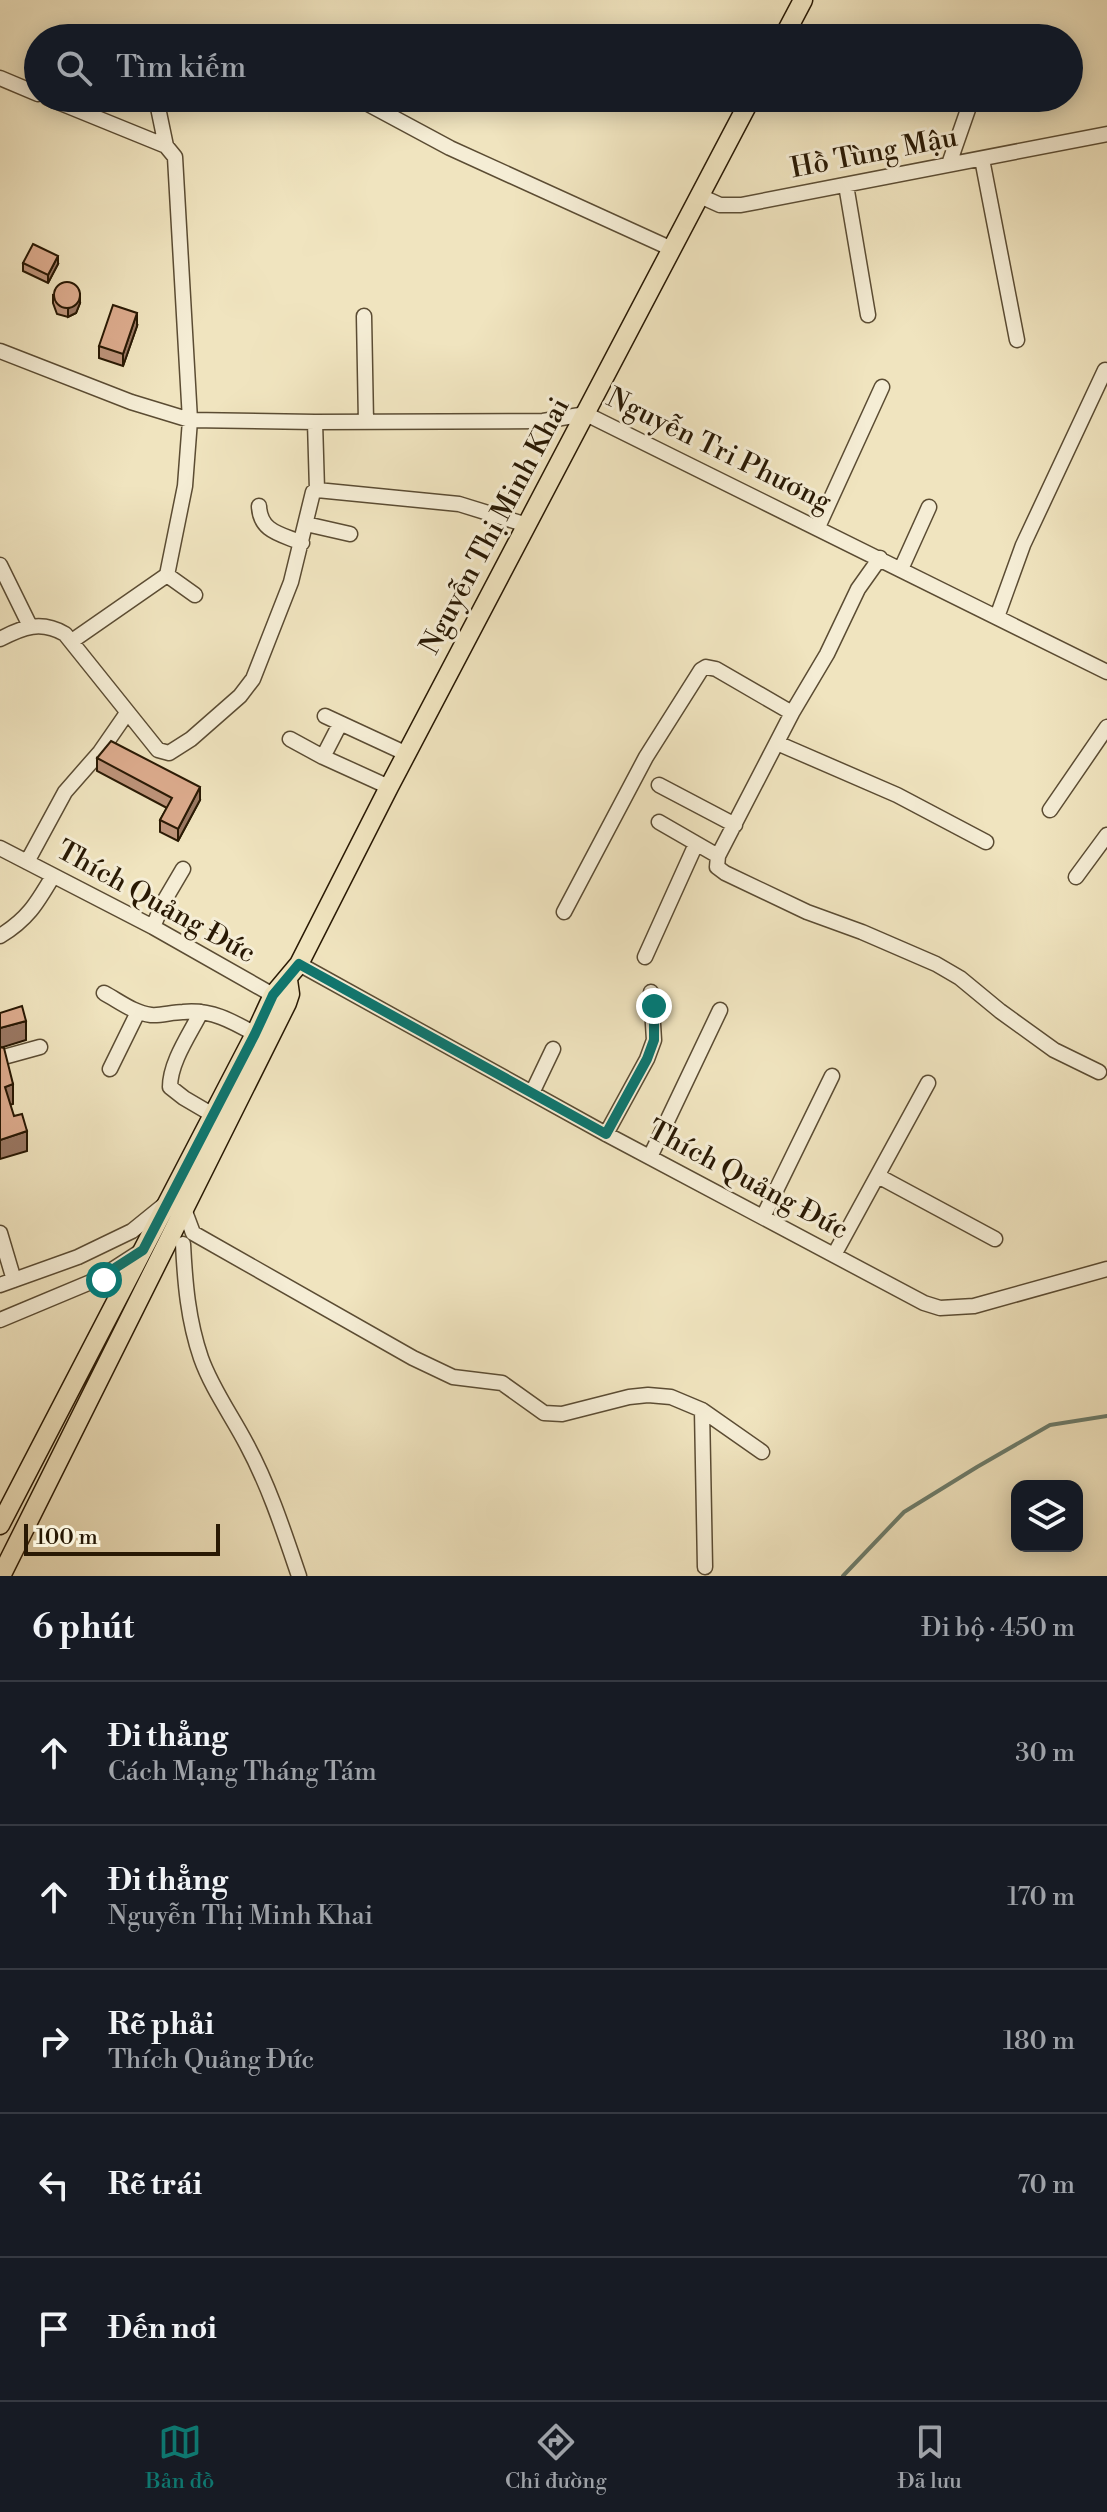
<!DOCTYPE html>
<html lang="vi">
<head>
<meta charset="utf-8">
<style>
  :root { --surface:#171b24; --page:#20242c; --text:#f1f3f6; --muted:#9ea1a6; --line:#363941; --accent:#0f766e }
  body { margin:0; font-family:"Libre Bodoni",serif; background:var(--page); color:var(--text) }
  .controls { position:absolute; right:24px; bottom:24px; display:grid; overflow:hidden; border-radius:16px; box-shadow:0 4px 20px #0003 }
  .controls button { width:72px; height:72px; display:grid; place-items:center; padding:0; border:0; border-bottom:2px solid var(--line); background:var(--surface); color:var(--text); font:40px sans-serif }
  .scale { position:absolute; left:24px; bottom:20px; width:196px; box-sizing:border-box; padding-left:8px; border:4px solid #291904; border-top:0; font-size:22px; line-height:28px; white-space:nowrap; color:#291904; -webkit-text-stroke:6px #f5edd5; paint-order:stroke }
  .stop { position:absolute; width:24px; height:24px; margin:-18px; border:6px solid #0f766e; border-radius:50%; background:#fff }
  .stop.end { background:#0f766e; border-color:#fff; box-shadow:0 2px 8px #0008 }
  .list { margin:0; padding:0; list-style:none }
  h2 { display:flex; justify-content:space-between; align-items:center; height:104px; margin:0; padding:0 32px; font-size:34px }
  h2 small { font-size:26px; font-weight:400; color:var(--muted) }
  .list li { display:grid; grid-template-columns:52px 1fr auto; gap:24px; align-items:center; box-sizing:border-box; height:144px; padding:0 32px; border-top:2px solid var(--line) }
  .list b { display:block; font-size:30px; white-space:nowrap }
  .list p { margin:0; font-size:26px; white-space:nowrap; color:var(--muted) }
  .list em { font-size:26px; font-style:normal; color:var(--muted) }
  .icon { flex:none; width:44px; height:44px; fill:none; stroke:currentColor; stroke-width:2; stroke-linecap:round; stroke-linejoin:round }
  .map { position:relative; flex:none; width:1107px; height:1576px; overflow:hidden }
  .search { position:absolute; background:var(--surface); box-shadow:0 4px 20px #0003; left:24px; right:24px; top:24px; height:88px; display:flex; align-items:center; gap:20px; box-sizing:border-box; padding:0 28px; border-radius:44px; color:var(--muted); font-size:30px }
  .sheet { height:824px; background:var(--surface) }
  nav { display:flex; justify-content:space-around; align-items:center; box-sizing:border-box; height:112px; border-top:2px solid var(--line); background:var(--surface); font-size:22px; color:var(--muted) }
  nav a { display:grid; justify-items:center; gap:4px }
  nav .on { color:var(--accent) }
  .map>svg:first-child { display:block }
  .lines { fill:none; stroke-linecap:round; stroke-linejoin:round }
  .stream { stroke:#6d7d6c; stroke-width:4 }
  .minor-casing { stroke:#5b4c33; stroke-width:17 }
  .major-casing { stroke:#291904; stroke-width:21 }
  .minor { stroke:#f5edd5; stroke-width:14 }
  .major { stroke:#f0e4bf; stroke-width:18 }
  .wall { fill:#bd9379; stroke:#291904; stroke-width:2 }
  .shaded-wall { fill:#9a7863; stroke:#291904; stroke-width:2 }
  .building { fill:#dcab8d; stroke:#291904; stroke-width:2 }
  .route { stroke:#0f766e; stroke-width:10 }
  .labels { text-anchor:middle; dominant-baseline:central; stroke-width:6; stroke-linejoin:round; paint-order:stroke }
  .street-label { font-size:28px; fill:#291904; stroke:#f5edd5 }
</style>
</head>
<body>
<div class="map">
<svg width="1107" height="1576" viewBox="0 0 1107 1576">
  <rect width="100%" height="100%" fill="#f0e4bf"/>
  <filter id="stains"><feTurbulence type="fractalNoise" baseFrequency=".0025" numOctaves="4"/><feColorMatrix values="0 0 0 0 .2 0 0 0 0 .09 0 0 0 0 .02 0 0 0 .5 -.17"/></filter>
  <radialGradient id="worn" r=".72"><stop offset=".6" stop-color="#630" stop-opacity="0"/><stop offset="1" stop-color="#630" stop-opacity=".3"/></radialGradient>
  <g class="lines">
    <!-- stream -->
    <path class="stream" d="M843,1576L904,1512L977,1467L1050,1425L1107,1416"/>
    <defs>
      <path id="minor" d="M0,78L38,94
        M48,98L166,146L175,157L190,420L185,486L167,575L72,641
        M156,98L166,146
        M357,98L450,148L672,249
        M982,159L1017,340
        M949,164L972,98
        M846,185L868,315
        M700,196L720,205H741L1107,134
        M364,316L366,422
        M0,351L131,402L190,420L315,422L543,421L586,414L1107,672
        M315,422L317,490
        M259,506C260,532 281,534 302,543
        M306,524L350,534
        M818,527L882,387
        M880,558L858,589L827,654L792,713L718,856L717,867L725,873L807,912L862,932L936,964L960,978L1000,1011L1054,1050L1099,1072
        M0,565L30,626
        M901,569L929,507
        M167,575L195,595
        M997,617L1023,545L1105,370
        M0,639C23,627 41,620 65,634L158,750L169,753L191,739L240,696L253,679L291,582L313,492L317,490L459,504L527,525
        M325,716L407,754
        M290,739L323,757L389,787
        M777,743L897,795L986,842
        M323,757L340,724
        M659,785L735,825
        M1050,810L1107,727
        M659,822L718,856
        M0,848L153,927L280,999
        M27,862L65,792L100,752L127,713
        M1076,877L1107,835
        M564,912L646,757L701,670L706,667L716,669L792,713
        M153,927L163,903L183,869
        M0,936C28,919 37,903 53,876
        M645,957L696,844
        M299,964L606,1134L924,1303L940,1308L974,1306L1107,1269
        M104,993C119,1001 134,1013 151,1015C161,1016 172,1012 183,1012C211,1009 232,1021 255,1034
        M201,1012C190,1034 170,1062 170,1087L184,1098L213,1115
        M0,1058L40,1047
        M110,1069L138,1012
        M532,1093L553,1049
        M606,1134L647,1059L654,1040L651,992
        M650,1157L720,1010
        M878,1176L995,1239
        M763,1217L832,1076
        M0,1233L14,1280
        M183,1244C185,1283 188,1320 201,1358C212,1389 232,1416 247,1445C269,1486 284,1532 299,1576
        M834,1255L928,1083
        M0,1285L78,1257L132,1231L169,1201L184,1209L193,1233L413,1358L453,1377L502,1383L544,1413L562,1414L629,1397L648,1395L671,1397L702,1410L762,1452
        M0,1320L98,1279L143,1250
        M702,1410L705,1567"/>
      <path id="major" d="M783,38L803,0
        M0,1525L255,1034L273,995L299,964L389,787L751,98
        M1,1576L287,1003L290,994L288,980"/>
    </defs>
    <!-- minor casing -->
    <use href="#minor" class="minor-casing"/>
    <!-- major casing -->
    <use href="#major" class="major-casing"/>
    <!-- minor -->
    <use href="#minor" class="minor"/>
    <!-- major -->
    <use href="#major" class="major"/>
  </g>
  <!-- wall -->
  <path class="wall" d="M23,263L58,264L48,283L23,271Z
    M53,295L80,303L76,313L68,317L57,314L53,303Z
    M137,326L123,366L99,358V346Z
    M97,758L200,800L178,841L160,832V820L167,808L97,771Z"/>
  <!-- shaded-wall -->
  <path class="shaded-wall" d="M58,256V264L48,283V275Z
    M80,295V303L76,313L68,317V309Z
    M137,313V326L123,366V354Z
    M200,787V800L178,841V829Z
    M26,1021V1040L0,1048V1028Z
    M13,1084V1104L5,1106V1087Z
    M27,1131V1151L0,1159V1140Z"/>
  <!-- building -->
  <path class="building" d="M33,244L58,256L48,275L23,263Z
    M54 295a13 13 0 1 1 26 0a13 13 0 1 1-26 0Z
    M113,305L137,313L123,354L99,346Z
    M111,741L200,787L178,829L160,820L172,798L97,758Z
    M22,1006L26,1021L0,1028V1013Z
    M0,1047L4,1048L13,1084L5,1087L14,1116L22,1114L27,1131L0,1140Z"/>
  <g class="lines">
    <!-- route -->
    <path class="route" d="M104,1280L98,1279L143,1250L255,1034L273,995L299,964L606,1134L647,1059L654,1040V1006"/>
  </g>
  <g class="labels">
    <!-- street labels -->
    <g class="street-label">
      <text transform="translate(874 153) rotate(-11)">Hồ Tùng Mậu</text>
      <text transform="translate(719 450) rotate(26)">Nguyễn Tri Phương</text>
      <text transform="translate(495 526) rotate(-62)">Nguyễn Thị Minh Khai</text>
      <text transform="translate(156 902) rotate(29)">Thích Quảng Đức</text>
      <text transform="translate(748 1180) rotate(28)">Thích Quảng Đức</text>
    </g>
  </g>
  <rect width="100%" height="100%" filter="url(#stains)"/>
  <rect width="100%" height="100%" fill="url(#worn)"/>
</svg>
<div class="controls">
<button><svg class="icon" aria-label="layers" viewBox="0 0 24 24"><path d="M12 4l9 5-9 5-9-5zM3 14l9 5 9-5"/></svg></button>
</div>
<div class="scale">100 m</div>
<div class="stop" style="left:104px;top:1280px"></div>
<div class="stop end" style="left:654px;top:1006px"></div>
<div class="search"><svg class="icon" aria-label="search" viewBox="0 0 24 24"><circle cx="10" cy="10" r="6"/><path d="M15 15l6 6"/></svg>Tìm kiếm</div>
</div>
<section class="sheet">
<h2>6 phút<small>Đi bộ · 450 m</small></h2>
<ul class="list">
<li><svg class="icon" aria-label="ahead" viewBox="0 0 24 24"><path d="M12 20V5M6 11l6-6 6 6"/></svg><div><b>Đi thẳng</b><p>Cách Mạng Tháng Tám</p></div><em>30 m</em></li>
<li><svg class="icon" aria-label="ahead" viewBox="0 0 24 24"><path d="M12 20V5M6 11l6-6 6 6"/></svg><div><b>Đi thẳng</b><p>Nguyễn Thị Minh Khai</p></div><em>170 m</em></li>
<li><svg class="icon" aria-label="right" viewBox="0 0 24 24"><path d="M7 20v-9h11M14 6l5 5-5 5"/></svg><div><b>Rẽ phải</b><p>Thích Quảng Đức</p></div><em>180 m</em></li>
<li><svg class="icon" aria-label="left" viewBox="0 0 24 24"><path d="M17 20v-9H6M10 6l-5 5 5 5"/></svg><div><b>Rẽ trái</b></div><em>70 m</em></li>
<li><svg class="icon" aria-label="arrive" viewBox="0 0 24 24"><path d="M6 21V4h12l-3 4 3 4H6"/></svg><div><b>Đến nơi</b></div></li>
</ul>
</section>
<nav>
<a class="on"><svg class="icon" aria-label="map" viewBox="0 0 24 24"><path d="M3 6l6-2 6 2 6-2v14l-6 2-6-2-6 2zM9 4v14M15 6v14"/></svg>Bản đồ</a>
<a><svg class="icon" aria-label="directions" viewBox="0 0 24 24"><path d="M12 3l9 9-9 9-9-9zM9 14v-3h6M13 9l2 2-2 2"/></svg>Chỉ đường</a>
<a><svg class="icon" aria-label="saved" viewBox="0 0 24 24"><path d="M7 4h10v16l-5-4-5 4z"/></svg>Đã lưu</a>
</nav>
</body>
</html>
